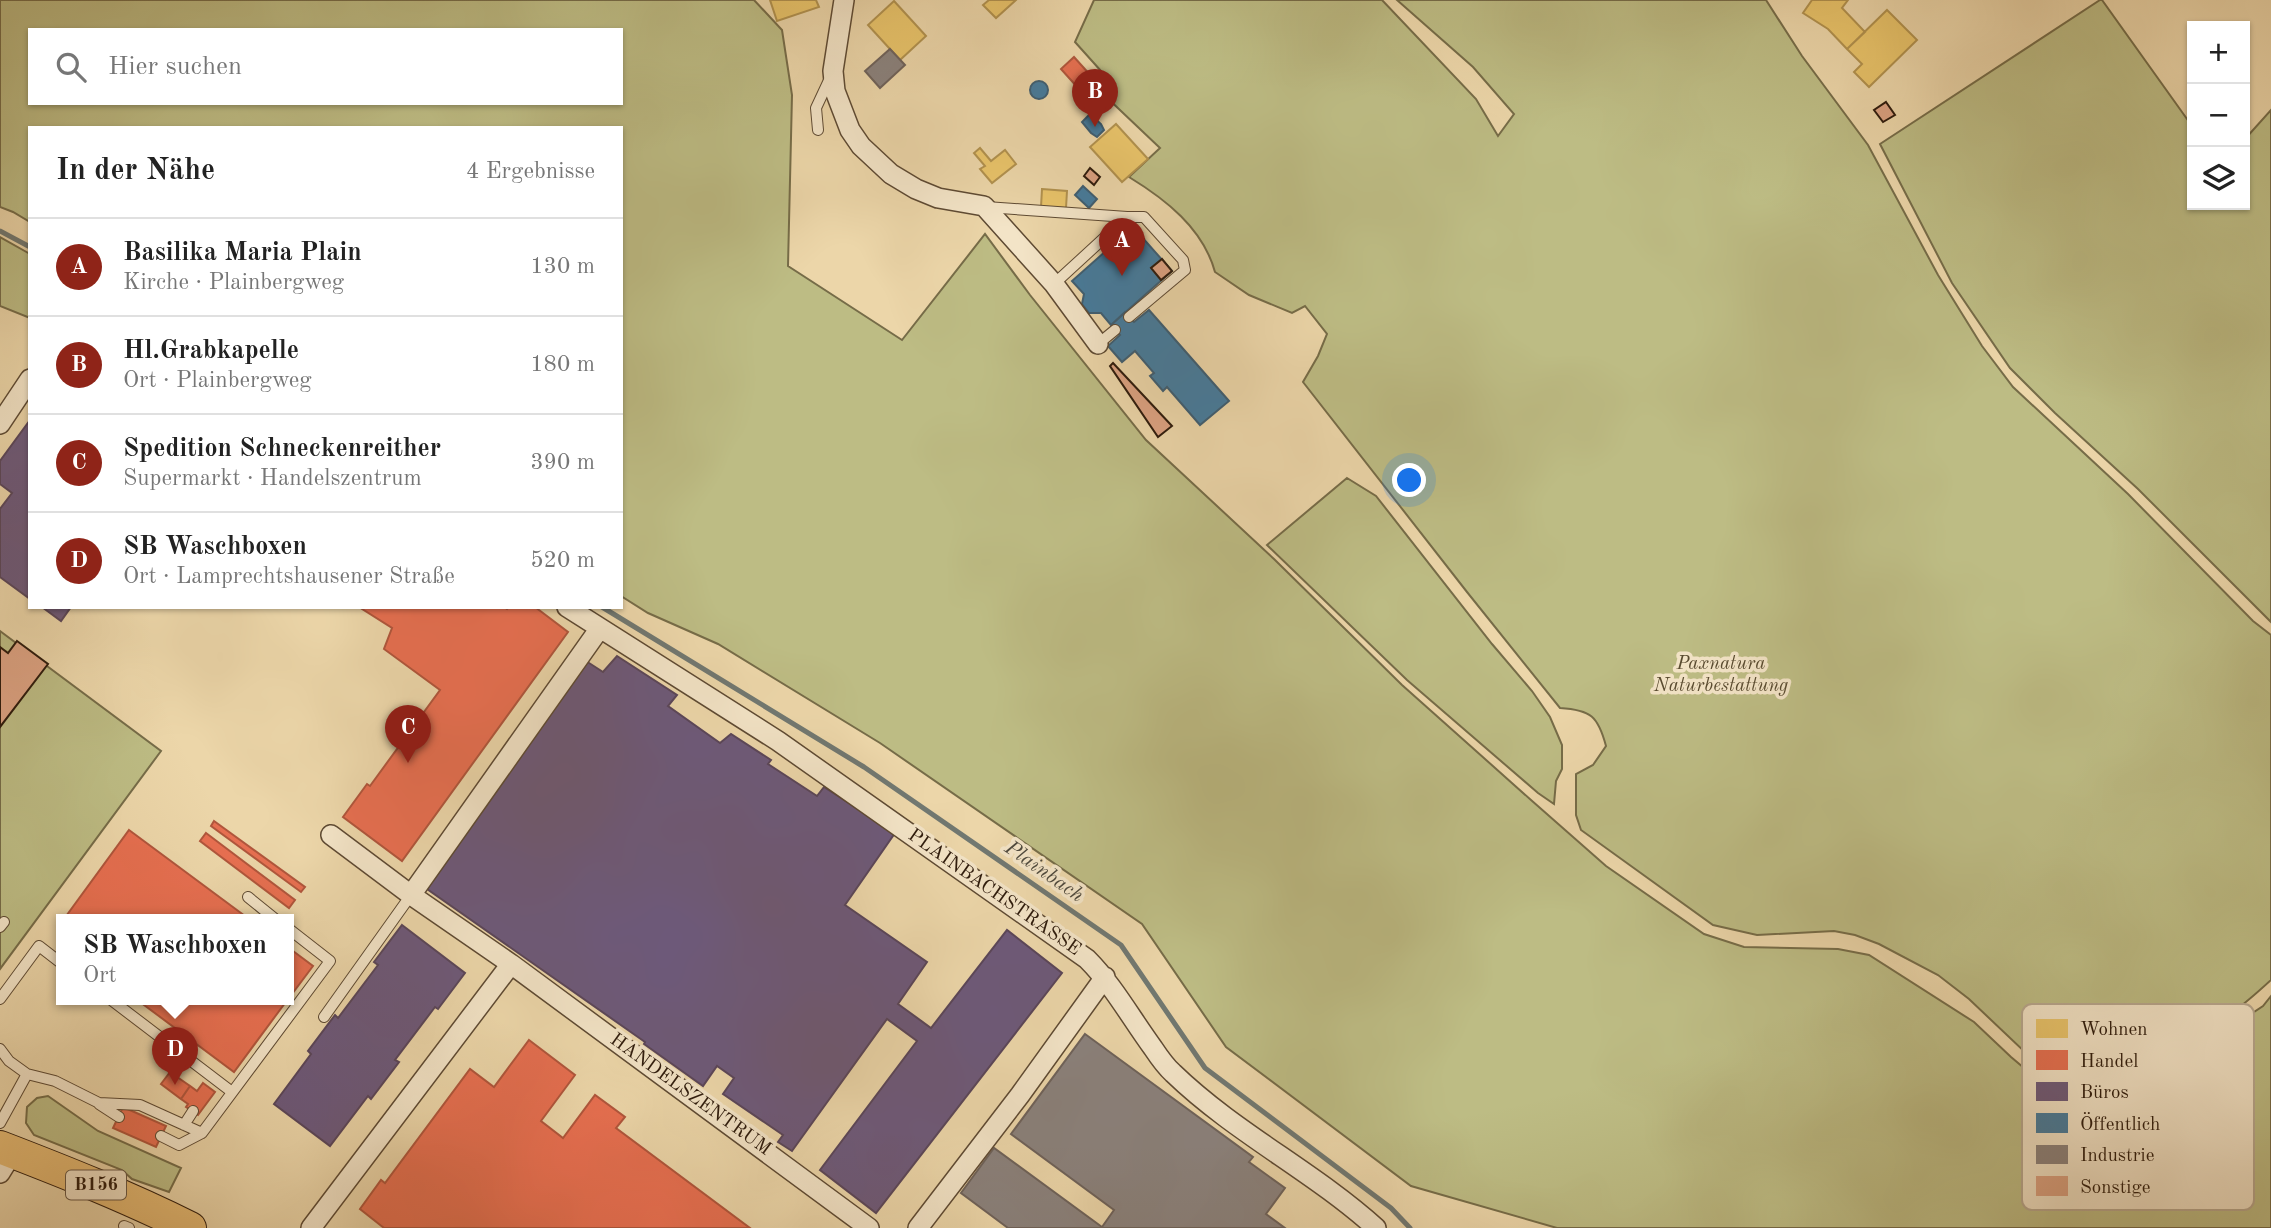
<!DOCTYPE html>
<html lang="de">
<head>
<meta charset="utf-8">
<style>
  :root { --surface:#fff; --page:#f2f2f2; --text:#222; --muted:#767676; --line:#e0e0e0; --accent:#8f2418 }
  body { margin:0; font-family:"Old Standard TT",serif; background:var(--page); color:var(--text) }
  .controls { position:absolute; right:21px; top:21px; display:grid; overflow:hidden; border-radius:0px; box-shadow:0 2px 5px #0004 }
  .controls button { width:63px; height:63px; display:grid; place-items:center; padding:0; border:0; border-bottom:2px solid var(--line); background:var(--surface); color:var(--text); font:35px sans-serif }
  .you { position:absolute; left:1410px; top:481px; width:24px; height:24px; margin:-18px; border:5px solid #fff; border-radius:50%; background:#1a73e8; box-shadow:0 0 0 10px #1a73e833 }
  .badge { display:grid; place-items:center; width:46px; height:46px; border-radius:50%; background:var(--accent); color:#fff; font-size:23px; font-weight:700 }
  .pin { position:absolute; translate:-50% -58px; filter:drop-shadow(0 2px 4px #0008) }
  .pin::after { content:''; position:absolute; top:37px; width:24px; height:21px; background:inherit; clip-path:polygon(0 0,100% 0,50% 100%) }
  .popup { position:absolute; left:56px; top:914px; width:238px; height:91px; box-sizing:border-box; display:grid; place-content:center; border-radius:0px; background:var(--surface); filter:drop-shadow(0 2px 5px #0005); font-size:23px; white-space:nowrap; color:var(--muted) }
  .popup b { font-size:26px; color:var(--text) }
  .popup::after { content:''; position:absolute; left:50%; top:100%; margin-left:-14px; border:14px solid transparent; border-top-color:var(--surface) }
  .list { margin:0; padding:0; list-style:none }
  h2 { display:flex; justify-content:space-between; align-items:center; height:91px; margin:0; padding:0 28px; font-size:30px }
  h2 small { font-size:23px; font-weight:400; color:var(--muted) }
  .list li { display:grid; grid-template-columns:46px 1fr auto; gap:21px; align-items:center; box-sizing:border-box; height:98px; padding:0 28px; border-top:2px solid var(--line) }
  .list b { display:block; font-size:26px; white-space:nowrap }
  .list p { margin:0; font-size:23px; white-space:nowrap; color:var(--muted) }
  .list em { font-size:23px; font-style:normal; color:var(--muted) }
  .icon { flex:none; width:38px; height:38px; fill:none; stroke:currentColor; stroke-width:2; stroke-linecap:round; stroke-linejoin:round }
  .map { position:relative; flex:none; width:2271px; height:1228px; overflow:hidden }
  .search { position:absolute; background:var(--surface); box-shadow:0 2px 5px #0004; left:28px; top:28px; width:595px; height:77px; display:flex; align-items:center; gap:18px; box-sizing:border-box; padding:0 24px; border-radius:0px; color:var(--muted); font-size:26px }
  .panel { position:absolute; background:var(--surface); box-shadow:0 2px 5px #0004; left:28px; top:126px; width:595px; height:483px; border-radius:0px }
  .map>svg:first-child { display:block }
  .green { fill:#bdbc84; stroke:#766c48; stroke-width:2; fill-rule:evenodd }
  .homes { fill:#e9c46a; stroke:#b1914e; stroke-width:2 }
  .shops { fill:#e76f51; stroke:#b0563c; stroke-width:2 }
  .offices { fill:#6d597a; stroke:#5a4659; stroke-width:2 }
  .public { fill:#457b9d; stroke:#3e5e72; stroke-width:2 }
  .industry { fill:#8a817c; stroke:#6e625a; stroke-width:2 }
  .lines { fill:none; stroke-linecap:round; stroke-linejoin:round }
  .stream { stroke:#717871; stroke-width:5 }
  .building { fill:#dca282; stroke:#2e1b0c; stroke-width:2 }
  .lane-casing { stroke:#5e4a33; stroke-width:12 }
  .street-casing { stroke:#5e4a33; stroke-width:22 }
  .primary-casing { stroke:#2e1b0c; stroke-width:34 }
  .lane { stroke:#f3e4c7; stroke-width:10 }
  .street { stroke:#f3e4c7; stroke-width:19 }
  .primary { stroke:#e6bb74; stroke-width:32 }
  .labels { text-anchor:middle; dominant-baseline:central; stroke-width:7; stroke-linejoin:round; paint-order:stroke }
  .shield { fill:#f3e4c7; stroke:#695744; stroke-width:2 }
  .shield-label { font-size:18px; font-weight:bold; fill:#2e1b0c }
  .park-label { font-size:19px; font-style:italic; fill:#594b30; stroke:#f3e4c7 }
  .street-label { font-size:19px; fill:#2e1b0c; stroke:#f3e4c7 }
  .water-label { font-size:21px; font-style:italic; fill:#4f4a3e; stroke:#f3e4c7 }
  .key { fill:#f3e4c7; stroke:#b8a88f; stroke-width:2 }
  .key-label { font-size:19px; fill:#2e1b0c }
</style>
</head>
<body>
<div class="map">
<svg width="2271" height="1228" viewBox="0 0 2271 1228">
  <rect width="100%" height="100%" fill="#ecd6a9"/>
  <filter id="stains"><feTurbulence type="fractalNoise" baseFrequency=".00286" numOctaves="4"/><feColorMatrix values="0 0 0 0 .2 0 0 0 0 .09 0 0 0 0 .02 0 0 0 .5 -.17"/></filter>
  <radialGradient id="worn" r=".72"><stop offset=".6" stop-color="#630" stop-opacity="0"/><stop offset="1" stop-color="#630" stop-opacity=".3"/></radialGradient>
  <!-- green -->
  <path class="green" d="M0,0H754L782,30L792,95L788,266L902,340L985,234L1030,295L1146,440L1274,559L1402,685L1531,800L1606,866L1704,934L1744,947L1838,949L1869,955L1974,1022L2011,1057L2030,1073L2053,1078L2116,1067L2193,1046L2227,1030L2263,1006L2271,996V1228H1557L1411,1186L1226,1047L1142,924L880,743L718,644L648,613L621,596V128H30V222L13,212L0,207ZM30,30H621V103H30Z
    M1094,0H1382L1476,99L1498,136L1514,114L1473,67L1397,0H1766L1802,56L1868,145L1938,275L1982,346L2013,387L2128,494L2253,621L2271,635V980C2258,992 2245,1004 2230,1014C2184,1044 2118,1052 2065,1063L2046,1062L2029,1056L1969,999L1938,975L1879,944L1855,935L1834,931L1757,935L1713,925L1581,830L1576,815V774L1593,765L1606,746C1598,716 1591,710 1560,708L1467,592L1303,382L1318,356L1327,334L1305,306L1292,313L1249,295L1215,272C1203,228 1165,199 1129,177L1160,148L1101,92V71L1075,42Z
    M2100,0H2102L2192,126V205H2245V139L2271,110V622L2138,489L2055,413L2010,368L1952,283L1880,144Z
    M0,237L30,254V318L0,306Z
    M1347,478L1376,496L1492,644L1532,691L1550,717L1562,745V769L1556,781L1554,804L1538,793L1407,680L1267,545Z
    M0,631L161,751L0,969Z
    M48,1096L98,1131L181,1168L169,1192L132,1179L122,1170L34,1135L26,1123L27,1107L37,1098Z"/>
  <!-- homes -->
  <path class="homes" d="M770,0H816L819,7L777,21Z
    M989,0H1016L996,18L983,5Z
    M1812,0H1848L1842,8L1865,32L1847,49L1828,29L1803,13Z
    M894,1L926,36L900,60L868,25Z
    M1887,10L1917,40L1869,87L1854,72L1862,64L1847,49Z
    M1116,124L1148,159L1122,182L1090,147Z
    M980,148L991,161L1005,150L1016,164L992,183L980,169L985,166L974,153Z
    M1042,189L1067,191L1066,208L1041,207Z"/>
  <!-- shops -->
  <path class="shops" d="M1074,57L1092,77L1079,89L1061,69Z
    M359,607H504L507,609L509,607H535L568,632L402,861L343,817L367,784L370,786L440,690L384,649L392,628Z
    M214,821L305,887L301,892L211,826Z
    M129,830L249,919H64Z
    M206,833L295,900L289,908L200,841Z
    M289,948L313,966L289,998Z
    M136,999H288L234,1072Z
    M529,1040L575,1075L541,1121L563,1138L595,1095L625,1117L616,1128L750,1228H384L360,1209L381,1180L385,1183L470,1069L494,1087Z
    M170,1072L190,1086L181,1099L161,1084Z
    M203,1083L215,1092L198,1115L186,1107L188,1104L181,1099L190,1086L197,1091Z
    M123,1107L166,1126L156,1147L113,1128Z"/>
  <!-- offices -->
  <path class="offices" d="M30,420V599L0,577V509L12,493L0,484V461Z
    M42,607H71L61,621Z
    M617,656L677,695L668,706L720,743L731,734L771,760L768,764L817,796L824,787L895,833L845,905L927,962L898,1004L931,1028L1007,930L1062,973L876,1213L820,1170L917,1041L887,1019L792,1151L778,1142L783,1135L723,1094L734,1078L717,1066L703,1086L644,1044L645,1042L427,889L586,661L603,672Z
    M402,925L465,973L438,1009L435,1007L395,1060L399,1062L371,1099L368,1096L330,1146L274,1104L311,1054L308,1051L335,1015L338,1018L378,965L374,962Z"/>
  <!-- public -->
  <path class="public" d="M1030 90a9 9 0 1 1 18 0a9 9 0 1 1-18 0Z
    M1090,114L1101,124L1104,130L1097,137L1091,133L1082,122Z
    M1083,186L1097,199L1089,208L1075,195Z
    M1133,227L1172,271L1111,325L1101,313H1089L1082,304L1084,294L1072,281Z
    M1149,310L1229,401L1200,425L1167,387L1163,391L1150,376L1154,373L1135,351L1122,362L1108,346L1120,335L1111,325L1125,312L1134,322Z"/>
  <!-- industry -->
  <path class="industry" d="M890,49L905,65L880,88L865,71Z
    M1085,1034L1253,1157L1249,1162L1285,1188L1266,1214L1285,1228H1008L961,1193L994,1148L1102,1227L1114,1210L1011,1134Z"/>
  <g class="lines">
    <!-- stream -->
    <path class="stream" d="M0,231L30,247
      M602,607L864,767L1121,945L1205,1068L1391,1208L1410,1228"/>
  </g>
  <!-- building -->
  <path class="building" d="M1886,102L1895,115L1883,122L1874,110Z
    M1090,168L1100,177L1094,185L1084,176Z
    M1133,227L1144,239L1133,248L1123,236Z
    M1162,259L1172,271L1161,280L1151,268Z
    M1113,363L1172,426L1158,437L1110,366Z
    M17,641L48,664L0,727V647L8,653Z"/>
  <g class="lines">
    <defs>
      <path id="lane" d="M818,130L816,108L830,78
        M986,207L1127,217H1144L1183,260L1185,270L1129,317
        M1054,284L1127,217
        M1098,344L1115,330
        M248,897L275,919
        M0,927L4,922
        M0,999L39,946L61,963
        M110,999L232,1092
        M324,1017L411,895
        M0,1049L9,1061L27,1074L0,1123
        M27,1074L55,1081L99,1103L140,1105L202,1133L330,961L289,929
        M99,1104L119,1117
        M184,1125L193,1111
        M161,1136L179,1145L202,1133
        M124,1226L129,1228"/>
      <path id="street" d="M844,0L833,71L835,91L850,130L861,146L891,174L916,189L938,198L984,206L1054,284L1098,344
        M0,424L30,379
        M567,607L778,741L1087,959C1113,985 1131,1018 1153,1048C1159,1057 1165,1066 1173,1073C1235,1133 1313,1171 1376,1228
        M331,835L411,895L511,964L869,1228
        M411,895L600,628
        M0,1173L13,1152
        M311,1228L511,964
        M918,1228L1020,1095L1105,977"/>
      <path id="primary" d="M0,1147C65,1172 128,1197 190,1228"/>
    </defs>
    <!-- lane casing -->
    <use href="#lane" class="lane-casing"/>
    <!-- street casing -->
    <use href="#street" class="street-casing"/>
    <!-- primary casing -->
    <use href="#primary" class="primary-casing"/>
    <!-- lane -->
    <use href="#lane" class="lane"/>
    <!-- street -->
    <use href="#street" class="street"/>
    <!-- primary -->
    <use href="#primary" class="primary"/>
  </g>
  <g class="labels">
    <!-- shield labels -->
    <rect class="shield" x="66" y="1170.5" width="60" height="29" rx="5"/>
    <g class="shield-label">
      <text x="96" y="1185">B156</text>
    </g>
    <!-- park labels -->
    <g class="park-label">
      <text x="1721" y="664">Paxnatura<tspan x="1721" dy="22">Naturbestattung</tspan></text>
    </g>
    <!-- street labels -->
    <g class="street-label">
      <text transform="translate(994 893) rotate(35)">PLAINBACHSTRASSE</text>
      <text transform="translate(690 1095) rotate(36)">HANDELSZENTRUM</text>
    </g>
    <!-- water labels -->
    <g class="water-label">
      <text transform="translate(1044 872) rotate(35)">Plainbach</text>
    </g>
  </g>
  <!-- legend -->
  <rect x="2022" y="1004" width="232" height="206" rx="10" class="key"/>
  <rect x="2036" y="1019" width="32" height="19" fill="#e9c46a"/>
  <rect x="2036" y="1050" width="32" height="20" fill="#e76f51"/>
  <rect x="2036" y="1082" width="32" height="19" fill="#6d597a"/>
  <rect x="2036" y="1113" width="32" height="20" fill="#457b9d"/>
  <rect x="2036" y="1145" width="32" height="19" fill="#8a817c"/>
  <rect x="2036" y="1176" width="32" height="20" fill="#dca282"/>
  <g class="key-label">
    <text x="2080" y="1035">Wohnen</text>
    <text x="2080" y="1067">Handel</text>
    <text x="2080" y="1098">Büros</text>
    <text x="2080" y="1130">Öffentlich</text>
    <text x="2080" y="1161">Industrie</text>
    <text x="2080" y="1193">Sonstige</text>
  </g>
  <rect width="100%" height="100%" filter="url(#stains)"/>
  <rect width="100%" height="100%" fill="url(#worn)"/>
</svg>
<div class="controls">
<button>+</button>
<button>−</button>
<button><svg class="icon" aria-label="layers" viewBox="0 0 24 24"><path d="M12 4l9 5-9 5-9-5zM3 14l9 5 9-5"/></svg></button>
</div>
<div class="you"></div>
<div class="pin badge" style="left:1122px;top:276px">A</div>
<div class="pin badge" style="left:1095px;top:127px">B</div>
<div class="pin badge" style="left:408px;top:763px">C</div>
<div class="pin badge" style="left:175px;top:1085px">D</div>
<div class="popup"><b>SB Waschboxen</b>Ort</div>
<div class="search"><svg class="icon" aria-label="search" viewBox="0 0 24 24"><circle cx="10" cy="10" r="6"/><path d="M15 15l6 6"/></svg>Hier suchen</div>
<section class="panel">
<h2>In der Nähe<small>4 Ergebnisse</small></h2>
<ul class="list">
<li><span class="badge">A</span><div><b>Basilika Maria Plain</b><p>Kirche · Plainbergweg</p></div><em>130 m</em></li>
<li><span class="badge">B</span><div><b>Hl.Grabkapelle</b><p>Ort · Plainbergweg</p></div><em>180 m</em></li>
<li><span class="badge">C</span><div><b>Spedition Schneckenreither</b><p>Supermarkt · Handelszentrum</p></div><em>390 m</em></li>
<li><span class="badge">D</span><div><b>SB Waschboxen</b><p>Ort · Lamprechtshausener Straße</p></div><em>520 m</em></li>
</ul>
</section>
</div>
</body>
</html>
